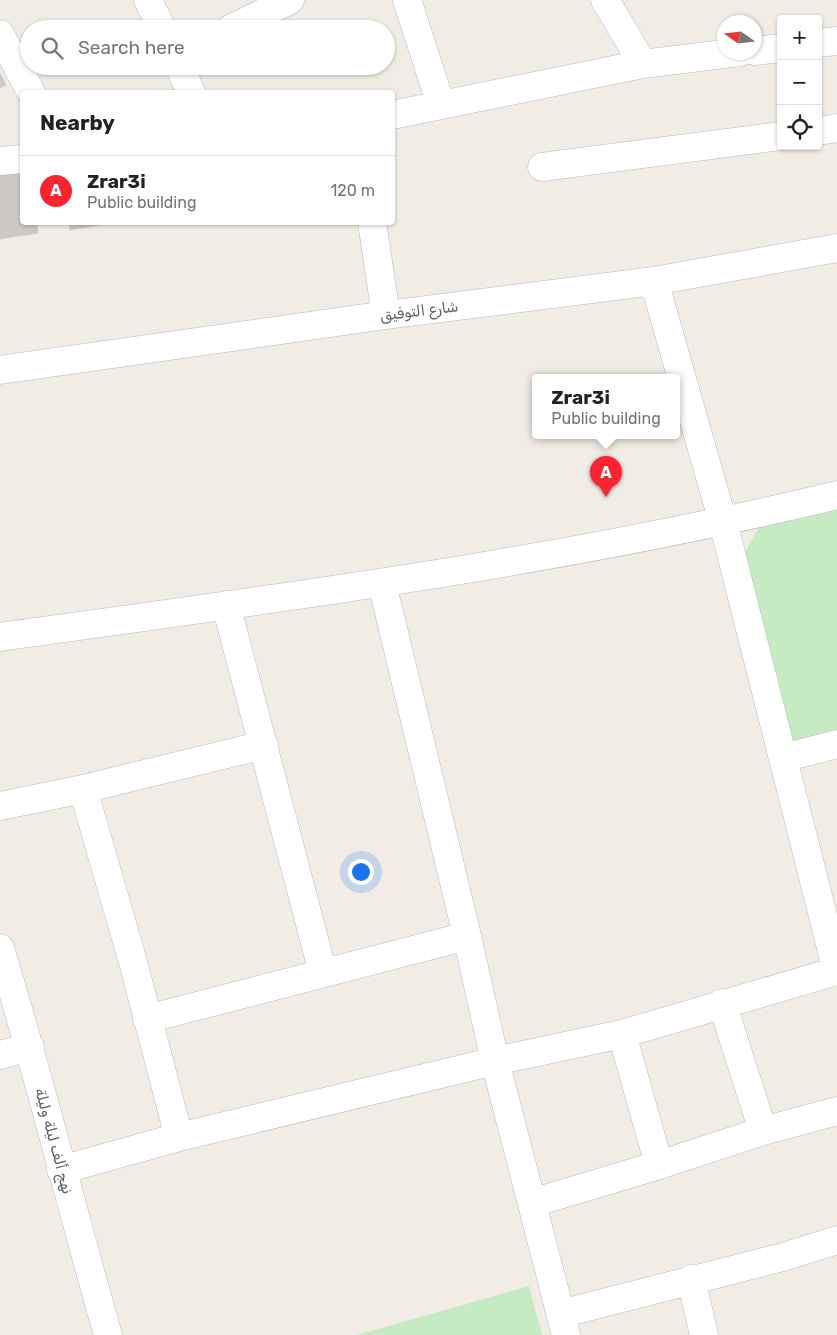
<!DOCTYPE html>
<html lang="en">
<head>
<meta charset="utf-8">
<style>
  :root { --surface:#fff; --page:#f6f6f6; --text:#222; --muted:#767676; --line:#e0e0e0; --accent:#f92430 }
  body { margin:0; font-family:Rubik,Cairo,sans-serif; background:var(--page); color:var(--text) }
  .controls { position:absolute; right:15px; top:15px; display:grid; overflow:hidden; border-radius:5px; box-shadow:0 1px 4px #0004 }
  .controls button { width:45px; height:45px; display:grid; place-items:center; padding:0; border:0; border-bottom:1px solid var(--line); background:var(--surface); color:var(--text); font:25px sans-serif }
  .compass { position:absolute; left:717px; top:15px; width:45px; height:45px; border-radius:50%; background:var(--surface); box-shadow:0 1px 4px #0004; rotate:284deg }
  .you { position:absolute; left:360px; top:871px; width:18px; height:18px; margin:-12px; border:4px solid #fff; border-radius:50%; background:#1a73e8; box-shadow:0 0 0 8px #1a73e833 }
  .badge { display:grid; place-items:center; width:32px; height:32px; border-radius:50%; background:var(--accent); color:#fff; font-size:16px; font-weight:700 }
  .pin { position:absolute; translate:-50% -41px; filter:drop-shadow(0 1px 2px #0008) }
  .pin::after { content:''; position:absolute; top:26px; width:18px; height:15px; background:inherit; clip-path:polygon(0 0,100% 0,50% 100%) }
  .popup { position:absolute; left:532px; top:374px; width:148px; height:65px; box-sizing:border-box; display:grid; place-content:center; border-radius:5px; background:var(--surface); filter:drop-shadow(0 1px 4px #0005); font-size:16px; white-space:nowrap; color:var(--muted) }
  .popup b { font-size:19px; color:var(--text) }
  .popup::after { content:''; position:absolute; left:50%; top:100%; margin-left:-10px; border:10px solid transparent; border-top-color:var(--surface) }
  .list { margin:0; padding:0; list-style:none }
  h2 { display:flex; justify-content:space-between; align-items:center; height:65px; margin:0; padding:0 20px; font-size:21px }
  h2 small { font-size:16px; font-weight:400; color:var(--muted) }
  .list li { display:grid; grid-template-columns:32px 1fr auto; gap:15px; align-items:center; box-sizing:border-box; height:70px; padding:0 20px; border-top:1px solid var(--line) }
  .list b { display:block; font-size:19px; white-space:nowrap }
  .list p { margin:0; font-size:16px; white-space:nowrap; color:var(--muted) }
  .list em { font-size:16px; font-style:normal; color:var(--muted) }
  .icon { flex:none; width:28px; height:28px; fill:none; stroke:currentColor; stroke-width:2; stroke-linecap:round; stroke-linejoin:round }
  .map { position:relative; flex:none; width:837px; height:1335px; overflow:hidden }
  .search { position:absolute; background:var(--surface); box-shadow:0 1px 4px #0004; left:20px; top:20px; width:375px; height:55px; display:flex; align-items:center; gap:12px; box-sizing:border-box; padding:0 18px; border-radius:28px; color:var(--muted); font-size:19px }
  .panel { position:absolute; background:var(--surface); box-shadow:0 1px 4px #0004; left:20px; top:90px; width:375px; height:135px; border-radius:5px }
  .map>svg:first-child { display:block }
  .green { fill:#c6eac1 }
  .building { fill:#ccc8c3; stroke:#d7cec4 }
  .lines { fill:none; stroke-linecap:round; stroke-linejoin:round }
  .minor-casing { stroke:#b6babe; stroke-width:29 }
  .minor { stroke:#fff; stroke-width:28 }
  .labels { text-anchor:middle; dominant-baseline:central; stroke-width:5; stroke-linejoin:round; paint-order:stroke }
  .street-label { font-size:15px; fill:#5d6368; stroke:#fff }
</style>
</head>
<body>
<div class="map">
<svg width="837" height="1335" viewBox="0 0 837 1335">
  <rect width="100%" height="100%" fill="#f1ede6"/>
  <!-- green -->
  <path class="green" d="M837,508V734L791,746L745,552L762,522Z
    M529,1286L542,1335H357Z"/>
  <!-- building -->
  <path class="building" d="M0,73L6,85L0,88Z
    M22,169V222H37L38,233L0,239V172Z
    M69,222H107V224L70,230Z"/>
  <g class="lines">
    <defs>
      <path id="minor" d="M148,0L162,29
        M407,0L441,105
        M605,0L643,64
        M230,29L290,0
        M0,34L31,92
        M818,43L837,41
        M754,51L781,48
        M179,66L191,92
        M392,115L643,64L740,52
        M818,131L837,128
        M0,161L22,159
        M542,167L781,136
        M372,222L386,315
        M654,281L723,522L837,971
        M0,370L386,315L654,281L837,248
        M382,583L467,936L495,1061L566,1335
        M226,605L323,973
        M0,637C280,598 562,562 837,495
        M783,758L837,744
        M83,789L133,962L179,1137
        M0,806L83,789L264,745
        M0,948C39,1076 71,1206 108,1335
        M722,1003L763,1131
        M147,1019L467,936
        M622,1034L659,1165L763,1131L837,1111
        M0,1055L30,1047
        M61,1170L179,1137L495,1061L622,1034L837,971
        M532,1203L659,1165
        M691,1279L704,1335
        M560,1314L783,1257L837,1240"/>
    </defs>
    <!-- minor casing -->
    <use href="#minor" class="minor-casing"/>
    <!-- minor -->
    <use href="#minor" class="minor"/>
  </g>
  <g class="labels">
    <!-- street labels -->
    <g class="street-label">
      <text transform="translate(419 311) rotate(-7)">شارع التوفيق</text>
      <text transform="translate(54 1141) rotate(75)">نهج ألف ليلة وليلة</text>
    </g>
  </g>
</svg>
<div class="controls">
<button>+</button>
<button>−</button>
<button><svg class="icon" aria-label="locate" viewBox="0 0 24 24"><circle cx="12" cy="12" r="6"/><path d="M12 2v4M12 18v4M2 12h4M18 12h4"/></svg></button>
</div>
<svg class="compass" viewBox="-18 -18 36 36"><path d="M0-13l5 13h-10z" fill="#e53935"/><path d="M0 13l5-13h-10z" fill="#767676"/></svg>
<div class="you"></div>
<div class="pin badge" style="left:606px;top:497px">A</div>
<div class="popup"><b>Zrar3i</b>Public building</div>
<div class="search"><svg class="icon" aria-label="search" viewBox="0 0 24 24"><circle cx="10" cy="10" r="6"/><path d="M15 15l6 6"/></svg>Search here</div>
<section class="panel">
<h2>Nearby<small></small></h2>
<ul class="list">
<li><span class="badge">A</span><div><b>Zrar3i</b><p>Public building</p></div><em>120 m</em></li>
</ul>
</section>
</div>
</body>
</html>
